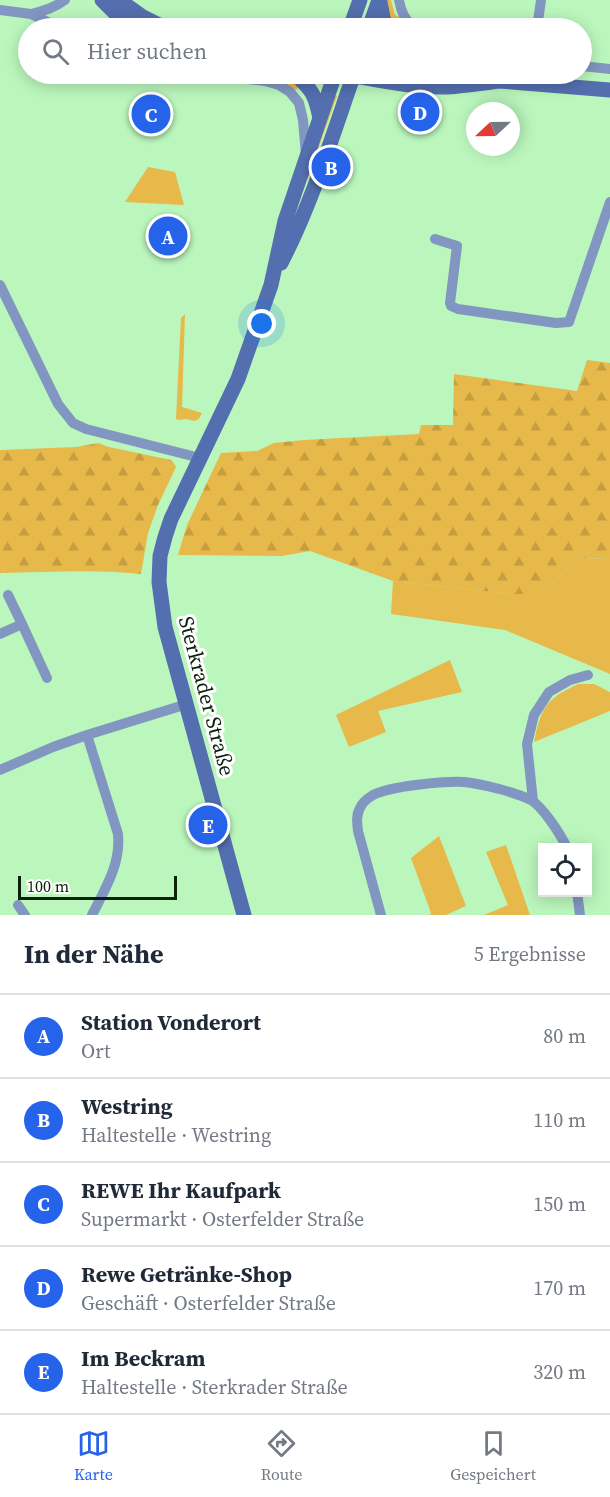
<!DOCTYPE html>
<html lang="de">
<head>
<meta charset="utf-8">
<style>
  :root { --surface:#fff; --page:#f2f2f3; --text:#1f2937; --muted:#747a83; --line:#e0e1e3; --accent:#2563eb }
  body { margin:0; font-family:"Source Serif 4",serif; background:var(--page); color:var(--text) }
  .controls { position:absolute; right:18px; bottom:18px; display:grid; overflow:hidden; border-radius:0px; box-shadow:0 3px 15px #0003 }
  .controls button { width:54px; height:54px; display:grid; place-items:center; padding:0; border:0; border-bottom:2px solid var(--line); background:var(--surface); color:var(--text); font:30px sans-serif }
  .compass { position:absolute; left:466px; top:102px; width:54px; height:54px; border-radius:50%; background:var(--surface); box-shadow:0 3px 15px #0003; rotate:248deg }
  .scale { position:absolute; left:18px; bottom:15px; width:159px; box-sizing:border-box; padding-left:6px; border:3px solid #0a210d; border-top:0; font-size:16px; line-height:21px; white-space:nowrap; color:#0a210d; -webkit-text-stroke:4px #fff; paint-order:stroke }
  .you { position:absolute; left:262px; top:324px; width:21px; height:21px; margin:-15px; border:4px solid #fff; border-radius:50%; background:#1a73e8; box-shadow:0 0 0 9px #1a73e833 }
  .badge { display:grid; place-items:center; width:39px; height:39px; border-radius:50%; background:var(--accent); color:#fff; font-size:20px; font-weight:700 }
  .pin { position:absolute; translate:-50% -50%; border:3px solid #fff; box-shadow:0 2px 6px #0006 }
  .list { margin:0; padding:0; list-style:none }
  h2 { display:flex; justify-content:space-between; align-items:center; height:78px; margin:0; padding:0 24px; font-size:26px }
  h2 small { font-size:20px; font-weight:400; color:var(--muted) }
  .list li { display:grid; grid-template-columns:39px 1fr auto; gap:18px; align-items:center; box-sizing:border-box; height:84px; padding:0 24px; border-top:2px solid var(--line) }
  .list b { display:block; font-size:22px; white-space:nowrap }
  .list p { margin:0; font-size:20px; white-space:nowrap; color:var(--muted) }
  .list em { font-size:20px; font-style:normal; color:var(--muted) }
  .icon { flex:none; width:33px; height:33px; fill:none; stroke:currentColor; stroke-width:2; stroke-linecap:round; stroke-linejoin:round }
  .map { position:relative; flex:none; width:610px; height:915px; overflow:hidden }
  .search { position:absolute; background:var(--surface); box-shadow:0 3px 15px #0003; left:18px; right:18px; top:18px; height:66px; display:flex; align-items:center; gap:15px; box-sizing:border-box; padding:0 21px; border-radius:33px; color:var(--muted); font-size:22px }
  .sheet { height:498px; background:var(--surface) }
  nav { display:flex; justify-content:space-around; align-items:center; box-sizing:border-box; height:84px; border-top:2px solid var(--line); background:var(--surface); font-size:16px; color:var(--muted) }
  nav a { display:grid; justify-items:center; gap:3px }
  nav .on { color:var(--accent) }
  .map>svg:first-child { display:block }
  .green { fill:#e7b84a }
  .forest { fill:url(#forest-firs) }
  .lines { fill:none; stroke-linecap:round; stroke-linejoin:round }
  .minor { stroke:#8296c2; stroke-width:10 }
  .secondary { stroke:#546faf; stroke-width:15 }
  .labels { text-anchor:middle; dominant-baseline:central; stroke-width:6; stroke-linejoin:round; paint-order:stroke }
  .street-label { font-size:21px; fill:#0a210d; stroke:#fff }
</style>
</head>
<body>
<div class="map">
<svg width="610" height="915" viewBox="0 0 610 915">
  <defs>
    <pattern id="forest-firs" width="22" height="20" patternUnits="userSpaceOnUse" patternTransform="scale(1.5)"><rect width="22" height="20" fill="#e7b84a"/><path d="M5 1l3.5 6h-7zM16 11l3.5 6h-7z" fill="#c59e40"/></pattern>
  </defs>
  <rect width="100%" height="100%" fill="#bbf7bd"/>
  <!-- green -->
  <path class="green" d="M386,0H391L395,15L402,18L406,26L403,28H389Z
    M226,74H279L292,78L302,86L293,91Z
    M379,74C404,74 444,71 465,82L424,80Z
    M333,95L337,96L293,219Z
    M148,167L175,172L184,205L125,202Z
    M185,314L182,407L202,413L199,419L194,421L186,419L178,420L176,419L181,318Z
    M581,558L610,559V674L505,630L391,614L393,581L511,594H539Z
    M450,660L462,692L378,711L386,732L349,747L336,715Z
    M578,684H594L610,692V711L534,742C541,708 546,699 578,684Z
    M439,836L466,906L446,915H430L431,913L411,858Z
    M506,845L530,915H484L508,905L486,852Z"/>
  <!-- forest -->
  <path class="forest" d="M587,360L610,363V559L581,558L539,594H511L393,581L310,551L282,556L178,555L187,525L221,453L257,451L274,443L304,440L419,434L421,425H453L454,374L577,391Z
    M98,443L109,447L171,460L173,462L176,467L158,505L148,533L141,574C94,569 47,572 0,573V450L76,447Z"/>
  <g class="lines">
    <!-- minor -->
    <path class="minor" d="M399,0C401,12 405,19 413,28
      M0,10L31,14L50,23L88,28
      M31,14C44,11 54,8 65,0
      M537,28L541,0
      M582,66L610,69
      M202,74L265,81L279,85L290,92L299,103L303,120L306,155
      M435,239L457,246L450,303L451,306L458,309L556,323L569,322L610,202
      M0,285L58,404L73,423L86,429L200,458
      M8,595L22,624
      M0,634L22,624L47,678
      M87,735L118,834C121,864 105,889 92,915
      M0,770L53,747L87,735L187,704
      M533,801L527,744L534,715L549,692L570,680L588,675
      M577,892L580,915
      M18,905L25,915
      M381,915L358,831C357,823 356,815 360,808C362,803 368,798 373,795C390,786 445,781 464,782C483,784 514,792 531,800C543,807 561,835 567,848"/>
    <!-- secondary -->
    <path class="secondary" d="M102,0L115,13L141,28
      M119,0L143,17L165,28
      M380,2L385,28
      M350,28L360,0
      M369,28L379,0
      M295,74C312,90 315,94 320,118
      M344,74C378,80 413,88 448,87C465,86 483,83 500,81
      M463,74L500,81L610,90
      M281,263C312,203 332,137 354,74
      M244,915L165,627L159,582L160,556L165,537L171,519L238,379L271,285L285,221L335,74"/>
  </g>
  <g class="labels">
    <!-- street labels -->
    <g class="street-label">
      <text transform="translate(207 696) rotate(75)">Sterkrader Straße</text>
    </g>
  </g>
</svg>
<div class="controls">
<button><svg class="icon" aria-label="locate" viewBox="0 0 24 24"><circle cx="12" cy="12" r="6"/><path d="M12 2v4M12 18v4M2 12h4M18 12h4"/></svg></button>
</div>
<svg class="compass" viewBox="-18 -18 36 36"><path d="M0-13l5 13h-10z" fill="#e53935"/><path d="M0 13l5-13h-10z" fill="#747a83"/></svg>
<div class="scale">100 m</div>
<div class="you"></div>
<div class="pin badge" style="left:168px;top:236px">A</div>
<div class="pin badge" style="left:331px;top:167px">B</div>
<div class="pin badge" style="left:151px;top:114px">C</div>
<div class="pin badge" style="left:420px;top:112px">D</div>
<div class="pin badge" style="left:208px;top:825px">E</div>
<div class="search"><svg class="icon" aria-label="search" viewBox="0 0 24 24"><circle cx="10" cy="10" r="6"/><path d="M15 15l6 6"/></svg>Hier suchen</div>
</div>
<section class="sheet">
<h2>In der Nähe<small>5 Ergebnisse</small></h2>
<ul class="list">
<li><span class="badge">A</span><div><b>Station Vonderort</b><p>Ort</p></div><em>80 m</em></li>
<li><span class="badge">B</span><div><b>Westring</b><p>Haltestelle · Westring</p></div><em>110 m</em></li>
<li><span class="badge">C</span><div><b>REWE Ihr Kaufpark</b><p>Supermarkt · Osterfelder Straße</p></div><em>150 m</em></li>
<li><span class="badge">D</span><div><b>Rewe Getränke-Shop</b><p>Geschäft · Osterfelder Straße</p></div><em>170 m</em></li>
<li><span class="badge">E</span><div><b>Im Beckram</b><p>Haltestelle · Sterkrader Straße</p></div><em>320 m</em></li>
</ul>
</section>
<nav>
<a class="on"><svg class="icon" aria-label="map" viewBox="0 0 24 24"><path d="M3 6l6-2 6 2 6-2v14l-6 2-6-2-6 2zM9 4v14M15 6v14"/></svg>Karte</a>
<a><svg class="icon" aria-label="directions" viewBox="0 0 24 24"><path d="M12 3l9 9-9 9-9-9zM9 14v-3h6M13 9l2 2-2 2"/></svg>Route</a>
<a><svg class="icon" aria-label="saved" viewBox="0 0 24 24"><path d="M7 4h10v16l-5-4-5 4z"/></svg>Gespeichert</a>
</nav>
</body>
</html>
